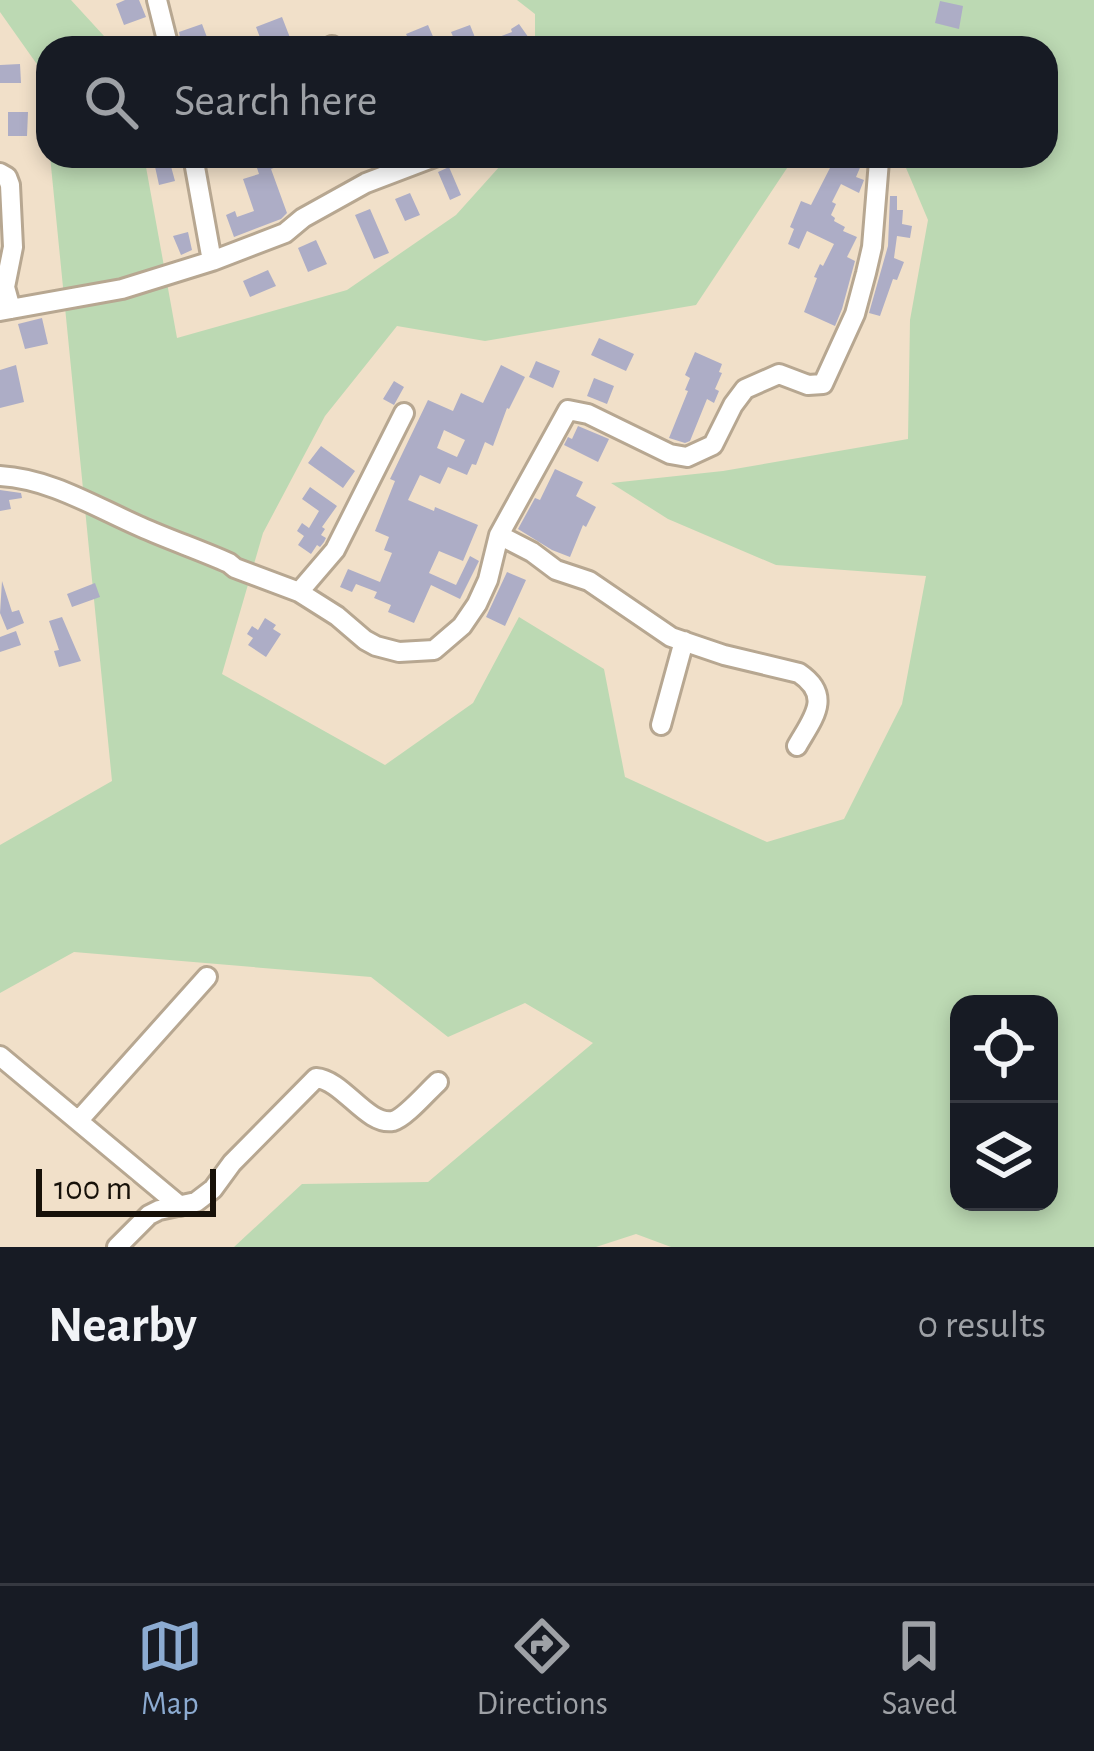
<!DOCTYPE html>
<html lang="en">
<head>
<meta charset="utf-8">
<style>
  :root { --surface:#171b24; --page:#242831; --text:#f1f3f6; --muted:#9ea1a6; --line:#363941; --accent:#8cabd1 }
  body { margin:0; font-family:"Alegreya Sans",sans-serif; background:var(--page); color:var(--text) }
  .controls { position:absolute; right:36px; bottom:36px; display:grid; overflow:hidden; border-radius:24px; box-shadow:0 6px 18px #0003 }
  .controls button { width:108px; height:108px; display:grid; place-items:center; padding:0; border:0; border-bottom:3px solid var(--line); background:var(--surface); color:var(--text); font:60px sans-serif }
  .scale { position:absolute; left:36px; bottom:30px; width:180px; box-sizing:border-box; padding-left:12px; border:6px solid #171109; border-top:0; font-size:33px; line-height:42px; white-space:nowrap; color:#171109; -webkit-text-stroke:9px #f1e0c9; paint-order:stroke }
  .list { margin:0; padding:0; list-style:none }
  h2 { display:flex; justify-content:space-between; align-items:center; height:156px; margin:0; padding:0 48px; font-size:51px }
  h2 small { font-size:39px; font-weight:400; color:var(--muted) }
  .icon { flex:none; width:66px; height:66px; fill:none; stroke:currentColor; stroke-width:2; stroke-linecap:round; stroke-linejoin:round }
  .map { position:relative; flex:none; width:1094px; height:1247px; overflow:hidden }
  .search { position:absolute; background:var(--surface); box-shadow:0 6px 18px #0003; left:36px; right:36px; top:36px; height:132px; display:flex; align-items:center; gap:30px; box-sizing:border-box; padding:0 42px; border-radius:36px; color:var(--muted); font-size:45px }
  .sheet { height:336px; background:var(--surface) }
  nav { display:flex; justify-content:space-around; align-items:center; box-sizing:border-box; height:168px; border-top:3px solid var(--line); background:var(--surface); font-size:33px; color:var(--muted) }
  nav a { display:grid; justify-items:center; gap:6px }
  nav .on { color:var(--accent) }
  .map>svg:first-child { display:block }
  .green { fill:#bcd9b3; fill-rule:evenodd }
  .building { fill:#adadc6; fill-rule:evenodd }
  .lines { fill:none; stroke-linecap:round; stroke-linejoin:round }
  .minor-casing { stroke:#b7a791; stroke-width:24 }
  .minor { stroke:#fff; stroke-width:18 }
</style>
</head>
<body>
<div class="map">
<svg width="1094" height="1247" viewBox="0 0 1094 1247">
  <rect width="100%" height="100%" fill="#f1e0c9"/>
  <!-- green -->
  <path class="green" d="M0,0H71L115,48H48V139L41,70L0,12Z
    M517,0H1094V1247H671L636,1234L596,1247H234L302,1184L428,1182L593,1043L525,1003L448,1037L371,977L74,952L0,993V845L112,781L50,156H144L177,338L347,290L456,215L509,156H795L696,305L485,341L397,326L325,416L263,533L222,674L385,765L473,703L519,617L604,669L625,777L767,842L844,819L902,704L926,576L776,565L668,519L611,483L723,471L908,439L910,320L928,220L901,156H1046V48H535V14ZM959,1004H1049V1202H959Z"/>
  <!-- building -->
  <path class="building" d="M125,0H139L146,17L124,25L116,4Z
    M940,1L963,6L959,29L935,23Z
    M282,17L294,48H264L256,27Z
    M202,24L211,48H182L179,32Z
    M519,24L536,48H458L451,32L470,25L478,45L512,32L511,29Z
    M428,25L438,48H413L406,34Z
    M20,64L21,83H0V65Z
    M8,112H28L27,136H8Z
    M253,156L303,157L271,169L287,213L281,219L234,237L226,215L235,211L237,217L254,211L243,179L259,174Z
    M814,156H865L856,177L864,180L859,193L841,184L832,202L836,204L831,215L835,218L834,221L845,227L843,231L857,237L847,257L855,261L842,309L835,326L804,312L817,278L814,277L820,264L823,266L834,244L807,231L799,249L788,244L794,229L790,227L801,201L811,205L832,164Z
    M169,159L175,181L159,185L154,162Z
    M449,167L461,195L450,200L438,172Z
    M410,193L420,215L405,221L395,199Z
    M890,196H897V210H903L902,224L912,226L910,238L897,236L894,258L904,262L897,280L893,279L880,316L869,313L888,246Z
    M370,209L389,253L374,259L355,215Z
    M188,232L192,250L181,255L173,236Z
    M316,240L327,264L308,272L298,248Z
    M268,270L276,286L250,297L243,281Z
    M42,318L48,344L25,349L18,324Z
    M599,338L634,354L626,371L591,355Z
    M695,352L722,364L719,372L722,373L715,389L719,391L714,403L707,399L690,441L685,443L669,438L688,391L685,390L690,378L685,375Z
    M536,361L560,371L553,388L529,377Z
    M16,365L24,402L0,408V370Z
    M501,365L525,377L509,409L507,408L493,446L485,442L476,465L472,464L467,475L448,467L440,484L420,475L408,500L434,511L435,507L478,525L463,561L439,551L429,573L456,585L470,556L479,561L460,599L431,585L414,623L388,612L391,605L374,598L377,592L356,584L352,592L340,587L348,569L380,582L392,553L384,550L389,537L375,531L395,481L390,479L428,400L453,411L461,393L483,403ZM444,430L465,440L457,457L437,448Z
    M594,378L614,386L607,404L587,396Z
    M394,381L404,387L394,405L383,399Z
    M578,426L609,439L598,462L564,445L568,437L572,439Z
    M321,446L355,471L343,488L308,463Z
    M555,469L583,482L576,496L596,507L586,527L583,525L570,557L552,550L518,529L535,498L540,500Z
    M310,487L337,506L322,527L325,529L321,535L326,538L324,542L320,547L317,545L311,554L298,545L304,536L297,531L302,523L309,528L319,511L302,499Z
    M0,490L21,493L22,498L9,500L11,509L0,511Z
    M507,572L526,580L505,626L486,617Z
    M2,581L12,612L19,610L24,623L7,630L0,613Z
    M95,583L100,597L72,607L67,594Z
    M62,617L81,661L59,667L54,651L59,650L49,621Z
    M265,618L276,625L273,629L281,634L266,657L248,645L253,638L247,634L252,626L258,630Z
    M16,631L21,645L0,652V637Z"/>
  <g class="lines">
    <defs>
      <path id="minor" d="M157,0L169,48
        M328,48L332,46
        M193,156L212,261
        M0,173L7,177L10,185L13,247L5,287L11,309
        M0,311L122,289L212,261L285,233L303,218L366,183L437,156
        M0,476C51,479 95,507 141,527C170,540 200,550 229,563L235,568L299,592L337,616L365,640L376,646L399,652L434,650L462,626L477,604L488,580L499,535L568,410L588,414L670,454L687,457L713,445L733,405L745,389L779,374L808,385L823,384L855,314L866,273L872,247L879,161
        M499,535L532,552L556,570L589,581L671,637L724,655L799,673C833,696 813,718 797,746
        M299,592L335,550L404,413
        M661,725L684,641
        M0,1056L180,1206
        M79,1120L207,977
        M117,1247L149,1215L159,1210L196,1202L213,1189L232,1163L316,1078C343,1080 367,1126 393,1121C405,1118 428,1091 438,1082"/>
    </defs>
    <!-- minor casing -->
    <use href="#minor" class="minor-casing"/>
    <!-- minor -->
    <use href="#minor" class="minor"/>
  </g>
</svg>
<div class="controls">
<button><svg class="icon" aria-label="locate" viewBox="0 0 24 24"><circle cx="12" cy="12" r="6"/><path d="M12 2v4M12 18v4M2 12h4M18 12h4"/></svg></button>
<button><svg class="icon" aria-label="layers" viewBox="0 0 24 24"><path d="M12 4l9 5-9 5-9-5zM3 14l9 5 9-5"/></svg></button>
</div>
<div class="scale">100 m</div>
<div class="search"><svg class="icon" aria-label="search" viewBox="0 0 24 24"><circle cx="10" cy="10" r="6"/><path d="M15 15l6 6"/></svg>Search here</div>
</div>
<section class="sheet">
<h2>Nearby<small>0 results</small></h2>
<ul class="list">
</ul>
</section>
<nav>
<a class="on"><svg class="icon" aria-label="map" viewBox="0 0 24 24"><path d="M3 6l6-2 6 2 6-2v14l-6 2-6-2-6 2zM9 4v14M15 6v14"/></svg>Map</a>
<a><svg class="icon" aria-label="directions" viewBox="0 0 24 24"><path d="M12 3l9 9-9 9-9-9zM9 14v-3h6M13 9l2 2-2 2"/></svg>Directions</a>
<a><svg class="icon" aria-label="saved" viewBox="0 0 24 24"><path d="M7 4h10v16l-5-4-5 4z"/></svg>Saved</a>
</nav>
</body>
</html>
